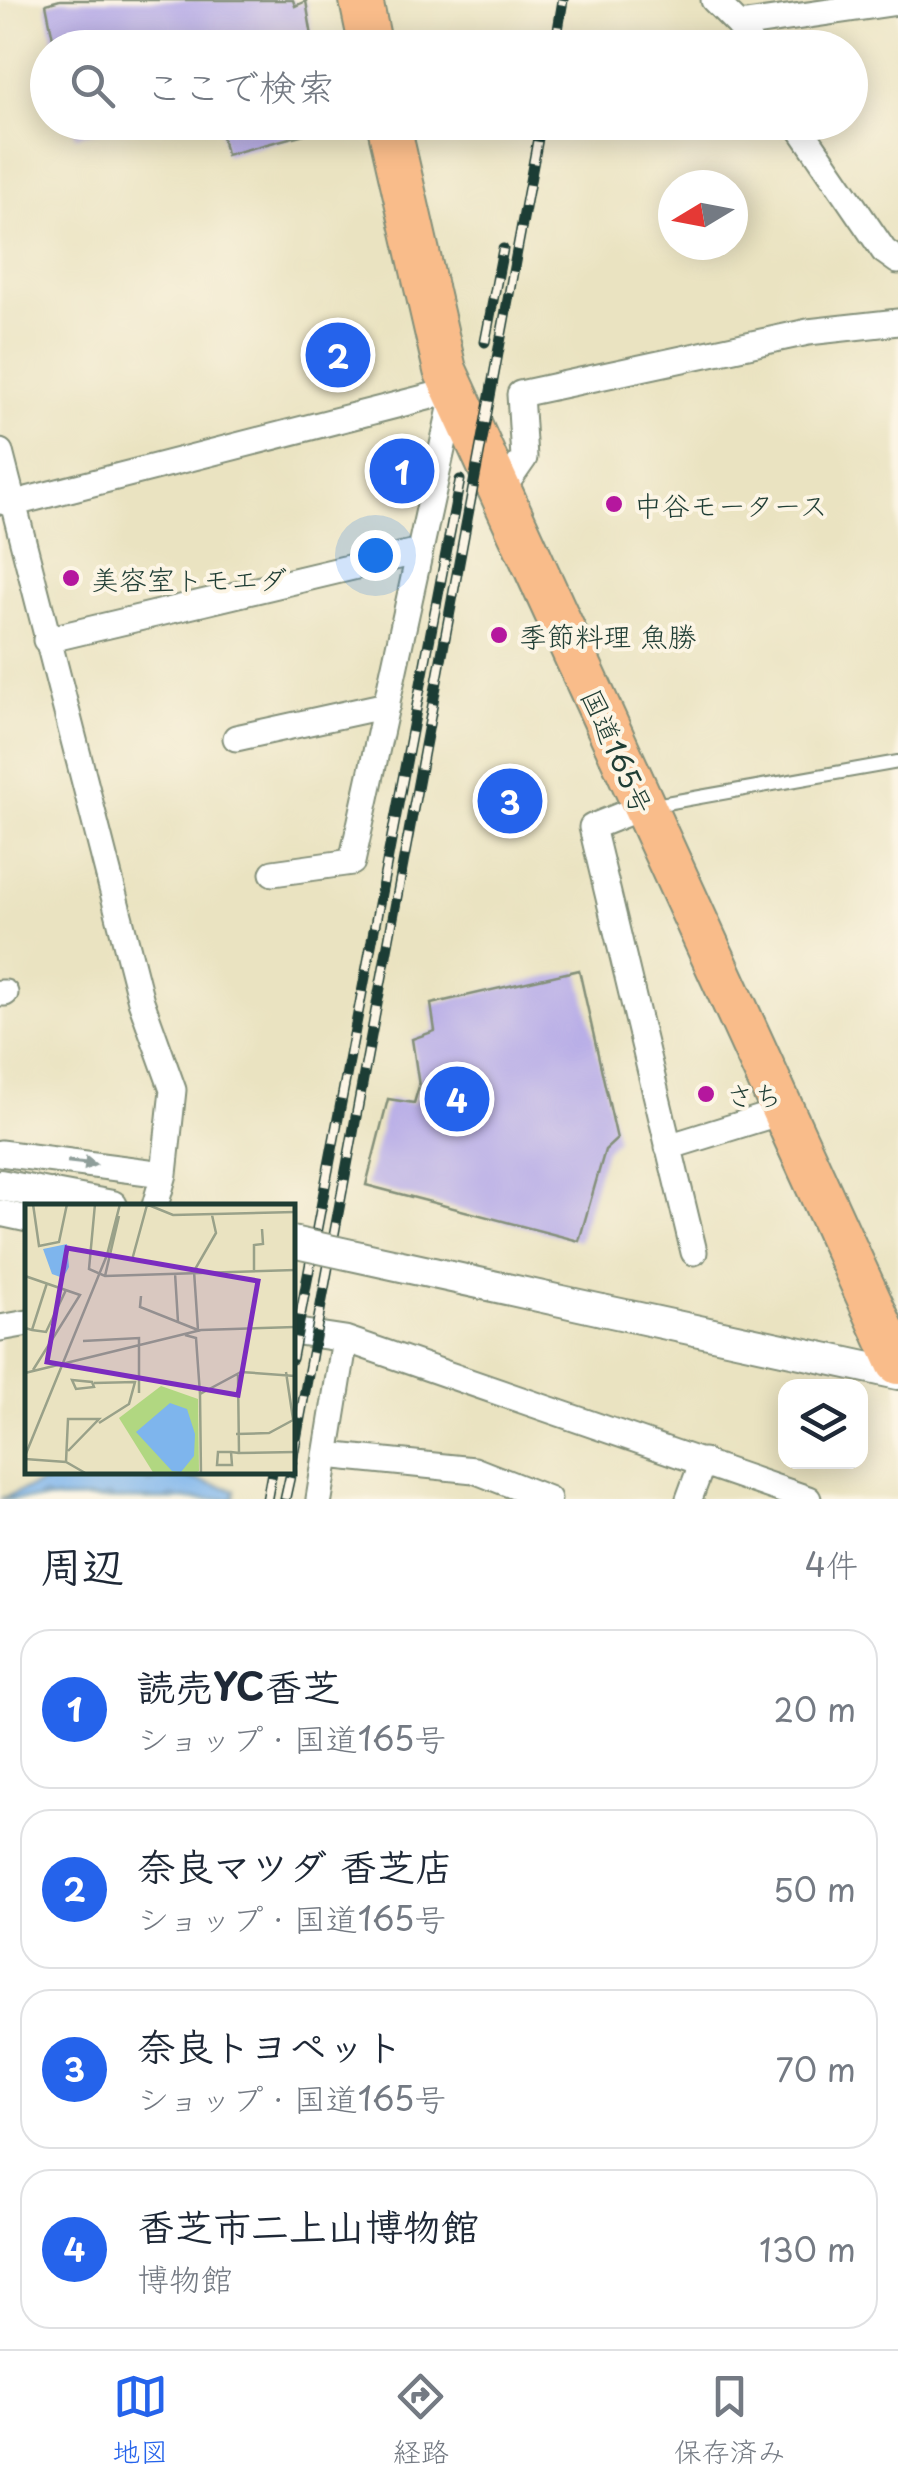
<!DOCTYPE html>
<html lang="ja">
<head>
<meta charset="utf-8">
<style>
  :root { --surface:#fff; --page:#f6f6f7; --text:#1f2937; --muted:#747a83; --line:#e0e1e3; --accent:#2563eb }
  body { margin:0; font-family:"Playpen Sans","Klee One",sans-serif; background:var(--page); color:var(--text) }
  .controls { position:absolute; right:30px; bottom:30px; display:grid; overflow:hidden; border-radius:20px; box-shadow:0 5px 25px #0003 }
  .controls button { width:90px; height:90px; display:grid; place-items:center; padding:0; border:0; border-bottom:2px solid var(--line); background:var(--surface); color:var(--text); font:50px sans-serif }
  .compass { position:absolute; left:658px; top:170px; width:90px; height:90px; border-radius:50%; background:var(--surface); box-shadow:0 5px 25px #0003; rotate:260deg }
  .you { position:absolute; left:375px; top:555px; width:35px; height:35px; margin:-25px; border:8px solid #fff; border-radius:50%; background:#1a73e8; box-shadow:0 0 0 15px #1a73e833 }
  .badge { display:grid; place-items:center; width:65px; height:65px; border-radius:50%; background:var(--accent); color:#fff; font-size:32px; font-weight:700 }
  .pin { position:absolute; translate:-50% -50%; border:5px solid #fff; box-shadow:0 2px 10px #0006 }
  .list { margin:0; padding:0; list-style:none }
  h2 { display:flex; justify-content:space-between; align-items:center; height:130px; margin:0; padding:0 40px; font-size:42px }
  h2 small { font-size:32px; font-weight:400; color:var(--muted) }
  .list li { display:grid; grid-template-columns:65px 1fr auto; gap:30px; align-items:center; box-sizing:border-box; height:160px; margin:0 20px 20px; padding:0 20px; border:2px solid var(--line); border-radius:30px }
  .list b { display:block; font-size:38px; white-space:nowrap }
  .list p { margin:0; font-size:32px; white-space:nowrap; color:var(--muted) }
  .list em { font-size:32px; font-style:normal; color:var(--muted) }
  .icon { flex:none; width:55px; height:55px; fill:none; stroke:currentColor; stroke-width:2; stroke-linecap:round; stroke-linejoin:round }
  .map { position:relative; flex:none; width:898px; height:1499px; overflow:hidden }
  .search { position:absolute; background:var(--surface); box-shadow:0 5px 25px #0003; left:30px; right:30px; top:30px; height:110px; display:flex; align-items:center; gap:25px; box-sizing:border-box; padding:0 35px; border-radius:55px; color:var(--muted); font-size:38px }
  .sheet { height:850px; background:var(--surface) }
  nav { display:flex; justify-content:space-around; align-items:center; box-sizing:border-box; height:140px; border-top:2px solid var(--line); background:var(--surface); font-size:28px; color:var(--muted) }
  nav a { display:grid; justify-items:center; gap:5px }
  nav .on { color:var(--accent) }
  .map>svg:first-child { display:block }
  .water { fill:url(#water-ripples); stroke:#4e7990; stroke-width:2.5 }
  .building { fill:#b6abe7 }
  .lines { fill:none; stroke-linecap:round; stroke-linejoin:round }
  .service-casing { stroke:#84907a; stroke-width:16 }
  .minor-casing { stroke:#84907a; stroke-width:29 }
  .tertiary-casing { stroke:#84907a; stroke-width:34 }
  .trunk-casing { stroke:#84907a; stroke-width:46 }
  .service { stroke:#fff; stroke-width:12 }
  .minor { stroke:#fff; stroke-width:25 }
  .tertiary { stroke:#fff; stroke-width:30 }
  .trunk { stroke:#f9bc8a; stroke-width:42 }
  .rail-casing { stroke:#1f3d34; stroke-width:11 }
  .rail { stroke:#fcf5e5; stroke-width:8; stroke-dasharray:22; stroke-linecap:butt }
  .tertiary-bridge-casing { stroke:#84907a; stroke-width:34; stroke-linecap:butt }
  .tertiary-bridge { stroke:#fff; stroke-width:30 }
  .oneway { fill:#8f9e9a }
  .poi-dot { fill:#b5179e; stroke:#fcf5e5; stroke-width:4 }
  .labels { text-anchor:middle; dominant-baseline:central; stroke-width:8; stroke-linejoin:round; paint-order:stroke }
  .poi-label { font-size:28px; fill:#1f3d34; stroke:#fcf5e5; text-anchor:start }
  .street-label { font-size:28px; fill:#1f3d34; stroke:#fcf5e5 }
  .inset-road { fill:none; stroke:#99a189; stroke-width:2.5 }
  .view { fill:#7b2cbf; fill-opacity:0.15; stroke:#7b2cbf; stroke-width:5 }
  .inset-edge { fill:none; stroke:#1f3d34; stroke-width:5 }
</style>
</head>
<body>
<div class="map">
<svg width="898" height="1499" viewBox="0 0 898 1499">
  <defs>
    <pattern id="water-ripples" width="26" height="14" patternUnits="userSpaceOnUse" patternTransform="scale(2.5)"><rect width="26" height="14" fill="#7eb5ed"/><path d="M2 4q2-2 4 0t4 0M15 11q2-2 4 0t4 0" fill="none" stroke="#6794c1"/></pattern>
  </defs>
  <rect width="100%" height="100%" fill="#fcf5e5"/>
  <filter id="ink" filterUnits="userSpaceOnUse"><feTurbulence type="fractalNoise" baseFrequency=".01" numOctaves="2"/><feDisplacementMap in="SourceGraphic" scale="20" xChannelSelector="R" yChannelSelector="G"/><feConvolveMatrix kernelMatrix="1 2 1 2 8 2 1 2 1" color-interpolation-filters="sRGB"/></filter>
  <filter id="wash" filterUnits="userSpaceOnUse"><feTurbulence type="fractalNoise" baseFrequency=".0048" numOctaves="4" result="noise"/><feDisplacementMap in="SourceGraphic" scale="40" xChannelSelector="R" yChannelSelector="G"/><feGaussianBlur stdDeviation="2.25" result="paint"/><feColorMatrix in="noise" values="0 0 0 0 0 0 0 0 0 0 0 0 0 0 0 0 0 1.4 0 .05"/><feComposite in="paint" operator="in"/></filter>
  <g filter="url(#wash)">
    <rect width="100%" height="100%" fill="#eae3c1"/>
    <!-- water -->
    <path class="water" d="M106,1472H168L235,1490L234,1499H0L47,1481Z"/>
    <g id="blocks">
      <!-- building -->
      <path class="building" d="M60,0H293L295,6L306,1L314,48H55L46,4Z
        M72,122H129V124L75,136Z
        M219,122H322L323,129L226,155Z
        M579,970L617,1139L605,1150L579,1241L366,1185L388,1099L414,1103L419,1086L412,1039L435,1031L431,1004Z"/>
    </g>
  </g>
  <g filter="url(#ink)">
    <use href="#blocks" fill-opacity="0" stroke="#84907a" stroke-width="2.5"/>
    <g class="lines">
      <defs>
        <path id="service" d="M649,806L898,762"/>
        <path id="minor" d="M714,0L739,25L753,48
          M739,25L898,2
          M796,122L884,251L898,261
          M0,452L141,1001L173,1090L164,1174L155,1206
          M501,491L524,458L520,394L808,332L898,322
          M0,500L11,504L455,390L352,862L273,873
          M46,640L420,551
          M236,738L387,705
          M642,807L592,827L694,1252
          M0,993H5
          M668,1147L781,1112
          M0,1153L164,1174
          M0,1213L28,1219
          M0,1328L28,1323
          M292,1331L345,1339
          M326,1455L474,1470L548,1499
          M319,1499L345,1339L808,1499
          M689,1499L703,1461"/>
        <path id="tertiary" d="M0,1185L112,1206
          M602,1310L898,1374"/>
        <path id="trunk" d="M361,0L371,48
          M388,122L445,370L898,1363"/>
      </defs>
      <!-- service casing -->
      <use href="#service" class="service-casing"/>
      <!-- minor casing -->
      <use href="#minor" class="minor-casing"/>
      <!-- tertiary casing -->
      <use href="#tertiary" class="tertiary-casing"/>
      <!-- trunk casing -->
      <use href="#trunk" class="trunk-casing"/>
      <!-- service -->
      <use href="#service" class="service"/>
      <!-- minor -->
      <use href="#minor" class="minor"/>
      <!-- tertiary -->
      <use href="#tertiary" class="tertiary"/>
      <!-- trunk -->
      <use href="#trunk" class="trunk"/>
      <defs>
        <path id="rail" d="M555,48L563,0
          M485,342L503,249
          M292,1359L460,480
          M292,1461L541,122
          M267,1499L272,1472
          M285,1499L291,1472"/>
      </defs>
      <!-- rail casing -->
      <use href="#rail" class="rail-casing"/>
      <!-- rail -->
      <use href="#rail" class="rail"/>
      <defs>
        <path id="tertiary-bridge" d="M292,1242L602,1310"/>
      </defs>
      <!-- tertiary-bridge casing -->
      <use href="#tertiary-bridge" class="tertiary-bridge-casing"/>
      <!-- tertiary-bridge -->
      <use href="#tertiary-bridge" class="tertiary-bridge"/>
    </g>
    <!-- one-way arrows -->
    <defs><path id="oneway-solid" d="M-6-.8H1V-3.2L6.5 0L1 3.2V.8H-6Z" transform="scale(2.5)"/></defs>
    <use class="oneway" href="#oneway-solid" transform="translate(82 1163) rotate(7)"/>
  </g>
  <!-- markers -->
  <g class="poi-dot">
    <circle cx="614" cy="504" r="10"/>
    <circle cx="71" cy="578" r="10"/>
    <circle cx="499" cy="635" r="10"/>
    <circle cx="706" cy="1094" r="10"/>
  </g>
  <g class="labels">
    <!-- poi labels -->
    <g class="poi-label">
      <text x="634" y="504">中谷モータース</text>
      <text x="91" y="578">美容室トモエダ</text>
      <text x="519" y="635">季節料理 魚勝</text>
      <text x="726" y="1094">さち</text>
    </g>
    <!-- street labels -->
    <g class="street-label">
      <text transform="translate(618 751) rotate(66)">国道165号</text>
    </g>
  </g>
  <!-- overview -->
  <g transform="translate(25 1204)">
    <rect width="270" height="270" fill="#eae3c1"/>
    <path d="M136,182L173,195L174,267L168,270H129L94,214Z" fill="#b1d781"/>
    <path d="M42,40L44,63L38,74L27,70L18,45ZM145,199L162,205L170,230L169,252L156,268L147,267L111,228Z" fill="#7eb5ed"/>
    <path class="inset-road" d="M8,0L14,42L34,38L42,0M70,0L64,65L80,72L270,66M121,0L148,11L270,8M107,56L122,1M229,66V41L238,40L237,25M150,69L153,118M0,72L55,91L8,166M80,72L94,12M116,92L115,103L173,126L169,67L191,29L187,11M0,124L7,126L22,79M7,126L21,128L41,86M160,131L171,134L175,190L216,168L270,172M58,137L114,134V189M261,168L268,215M0,169L176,126L270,123M213,171L214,249L270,248M47,176L67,178L69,183L51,185ZM69,179L110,178L104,200L74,219M175,190L176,270M211,230L244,229L270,215M206,248L207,261H192L193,248H206L214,249M0,252L82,51L95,0M0,255L41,258L62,270M41,258L43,215H74L43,247"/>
    <path class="view" d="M42,44L233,77L213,191L22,158Z"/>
    <rect width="270" height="270" class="inset-edge"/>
  </g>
</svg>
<div class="controls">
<button><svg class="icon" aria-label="layers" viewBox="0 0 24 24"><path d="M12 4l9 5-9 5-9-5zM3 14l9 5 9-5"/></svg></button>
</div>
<svg class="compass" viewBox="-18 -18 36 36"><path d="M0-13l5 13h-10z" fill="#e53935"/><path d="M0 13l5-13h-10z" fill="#747a83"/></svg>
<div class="you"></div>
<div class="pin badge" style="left:402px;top:471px">1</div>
<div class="pin badge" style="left:338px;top:355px">2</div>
<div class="pin badge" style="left:510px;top:801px">3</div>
<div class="pin badge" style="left:457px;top:1099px">4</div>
<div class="search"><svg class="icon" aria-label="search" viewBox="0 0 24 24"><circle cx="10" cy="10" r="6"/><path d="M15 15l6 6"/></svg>ここで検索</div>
</div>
<section class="sheet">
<h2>周辺<small>4件</small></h2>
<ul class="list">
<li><span class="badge">1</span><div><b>読売YC香芝</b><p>ショップ · 国道165号</p></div><em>20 m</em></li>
<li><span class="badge">2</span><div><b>奈良マツダ 香芝店</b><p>ショップ · 国道165号</p></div><em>50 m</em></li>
<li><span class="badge">3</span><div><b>奈良トヨペット</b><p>ショップ · 国道165号</p></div><em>70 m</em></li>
<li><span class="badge">4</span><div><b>香芝市二上山博物館</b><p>博物館</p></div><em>130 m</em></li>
</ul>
</section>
<nav>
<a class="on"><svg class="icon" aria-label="map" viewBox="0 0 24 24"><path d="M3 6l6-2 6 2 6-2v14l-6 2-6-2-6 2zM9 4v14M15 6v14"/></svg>地図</a>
<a><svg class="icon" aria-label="directions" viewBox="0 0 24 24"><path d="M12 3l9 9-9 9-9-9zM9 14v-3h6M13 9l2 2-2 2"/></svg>経路</a>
<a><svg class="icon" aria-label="saved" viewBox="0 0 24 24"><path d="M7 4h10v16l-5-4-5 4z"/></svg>保存済み</a>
</nav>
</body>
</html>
